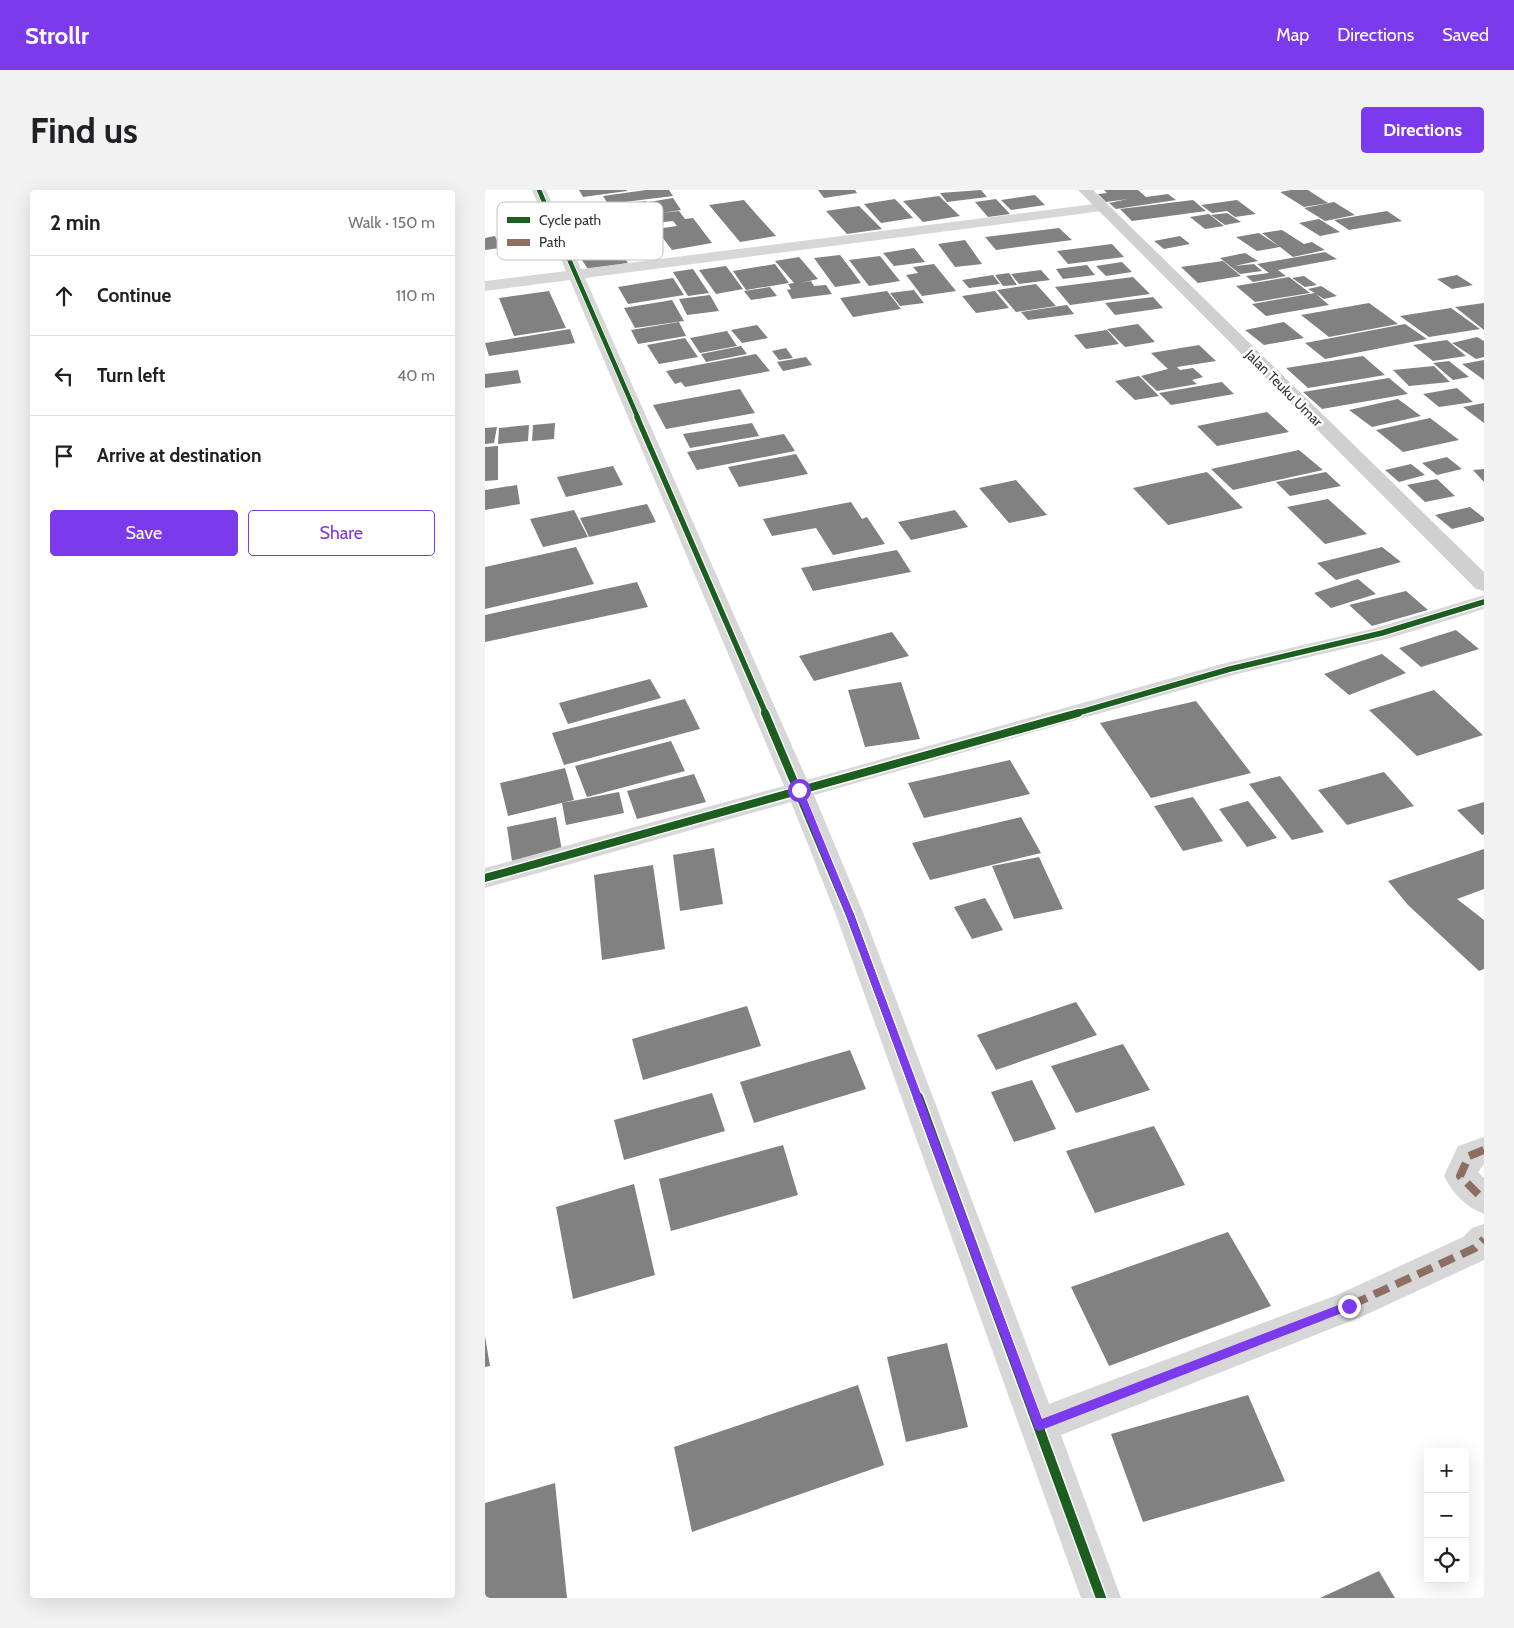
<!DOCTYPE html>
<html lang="en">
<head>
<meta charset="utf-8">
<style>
  :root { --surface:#fff; --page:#f2f2f2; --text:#202124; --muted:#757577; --line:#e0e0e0; --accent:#7c3aed }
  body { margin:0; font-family:Cabin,sans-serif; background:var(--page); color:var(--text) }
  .controls { position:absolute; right:15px; bottom:15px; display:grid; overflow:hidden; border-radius:5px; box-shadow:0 5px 20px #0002 }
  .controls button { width:45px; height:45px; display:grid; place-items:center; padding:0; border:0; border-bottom:1px solid var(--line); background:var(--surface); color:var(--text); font:25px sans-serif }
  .stop { position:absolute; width:15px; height:15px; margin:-11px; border:4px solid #7c3aed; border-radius:50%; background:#fff }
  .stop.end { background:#7c3aed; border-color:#fff; box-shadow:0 1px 5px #0008 }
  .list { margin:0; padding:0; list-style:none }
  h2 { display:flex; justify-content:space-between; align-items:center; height:65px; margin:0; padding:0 20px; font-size:21px }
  h2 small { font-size:16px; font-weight:400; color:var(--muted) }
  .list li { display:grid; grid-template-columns:32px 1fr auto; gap:15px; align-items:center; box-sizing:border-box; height:80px; padding:0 20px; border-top:1px solid var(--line) }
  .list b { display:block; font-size:19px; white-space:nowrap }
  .list em { font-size:16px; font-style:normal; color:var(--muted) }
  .actions { display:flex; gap:10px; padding:15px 20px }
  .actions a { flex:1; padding:11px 0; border:1px solid var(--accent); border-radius:5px; text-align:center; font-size:18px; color:var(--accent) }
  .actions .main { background:var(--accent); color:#fff }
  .icon { flex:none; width:28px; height:28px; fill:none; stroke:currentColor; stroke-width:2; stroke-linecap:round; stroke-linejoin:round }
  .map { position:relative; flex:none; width:999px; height:1408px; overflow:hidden; border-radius:5px }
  header { display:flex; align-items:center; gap:30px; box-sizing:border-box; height:70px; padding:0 25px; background:var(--accent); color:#fff }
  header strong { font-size:24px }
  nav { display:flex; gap:28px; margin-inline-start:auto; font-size:18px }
  .intro { display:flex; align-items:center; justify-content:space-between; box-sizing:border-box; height:120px; padding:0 30px }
  h1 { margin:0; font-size:35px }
  .button { padding:12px 22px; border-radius:5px; background:var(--accent); color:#fff; font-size:18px; font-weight:700 }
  main { display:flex; gap:30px; padding:0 30px }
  aside { flex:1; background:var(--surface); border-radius:5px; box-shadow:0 5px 20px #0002 }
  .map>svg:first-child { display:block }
  .building { fill:#818181 }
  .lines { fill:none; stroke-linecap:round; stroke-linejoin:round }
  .street { fill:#d7d7d7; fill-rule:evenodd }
  .secondary { fill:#d0d0d0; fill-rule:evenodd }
  .quiet { stroke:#8d6e63; stroke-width:8; stroke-dasharray:16 8; stroke-linecap:butt }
  .cycleway-far3-casing { stroke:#fff; stroke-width:6 }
  .cycleway-far2-casing { stroke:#fff; stroke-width:8 }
  .cycleway-far1-casing { stroke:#fff; stroke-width:11 }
  .cycleway-casing { stroke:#fff; stroke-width:13 }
  .cycleway-far3 { stroke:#1b5e20; stroke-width:4.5 }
  .cycleway-far2 { stroke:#1b5e20; stroke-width:5.5 }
  .cycleway-far1 { stroke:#1b5e20; stroke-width:8 }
  .cycleway { stroke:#1b5e20; stroke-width:10 }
  .route { fill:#7c3aed }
  .labels { text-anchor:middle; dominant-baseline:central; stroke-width:5; stroke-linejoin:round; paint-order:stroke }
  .far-street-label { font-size:14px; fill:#333; stroke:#fff }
  .key { fill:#fff; stroke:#c2c2c2; stroke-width:1 }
  .key-label { font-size:14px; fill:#333 }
</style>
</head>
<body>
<header>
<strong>Strollr</strong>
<nav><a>Map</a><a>Directions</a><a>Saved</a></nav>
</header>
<div class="intro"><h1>Find us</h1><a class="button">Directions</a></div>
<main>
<aside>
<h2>2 min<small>Walk · 150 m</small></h2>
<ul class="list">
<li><svg class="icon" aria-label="ahead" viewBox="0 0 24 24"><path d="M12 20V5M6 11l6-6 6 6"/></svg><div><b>Continue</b></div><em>110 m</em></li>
<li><svg class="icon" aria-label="left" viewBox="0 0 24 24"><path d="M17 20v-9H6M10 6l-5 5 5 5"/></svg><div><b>Turn left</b></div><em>40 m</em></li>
<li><svg class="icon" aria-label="arrive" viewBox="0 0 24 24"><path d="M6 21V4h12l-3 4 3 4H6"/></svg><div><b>Arrive at destination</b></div></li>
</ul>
<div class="actions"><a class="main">Save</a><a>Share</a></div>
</aside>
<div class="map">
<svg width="999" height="1408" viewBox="0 0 999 1408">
  <rect width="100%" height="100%" fill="#fff"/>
  <!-- building -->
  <path class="building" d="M94,0H142V1L98,7Z
    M161,0H184L188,6L123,14L118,6Z
    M333,0H370L372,3L339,8Z
    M496,0L502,7L462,12L455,3Z
    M619,0H653L661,7L683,4L691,10L631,19L624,13L643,9L621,12L613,4L622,3Z
    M806,0H823L843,13L819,17L795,2Z
    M550,5L560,15L526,20L516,10Z
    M454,6L475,26L438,32L418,11Z
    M188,8L196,20L176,23L194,21L200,29L208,28L227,53L187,60L171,39L192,36L188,31L160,34L155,26L172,24L164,12Z
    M410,9L428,28L396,33L379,14Z
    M511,9L525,24L503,27L490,12Z
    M259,10L271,24L291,46L255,52L224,15Z
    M708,10L721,21L647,31L635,19Z
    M752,10L771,24L750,27L742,21L727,23L716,15Z
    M161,11L166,20L115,27L110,17Z
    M849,12L870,25L840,31L819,18Z
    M374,16L397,39L362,44L341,21Z
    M902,21L917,31L864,40L849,30Z
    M742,23L756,32L740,35L726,25Z
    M724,24L739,36L720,39L705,27Z
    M834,29L855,42L835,46L814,33Z
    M574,38L587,50L511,60L500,47Z
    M167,39L178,55L138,61L131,50L143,48L140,44Z
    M797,40L819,54L827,52L840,60L808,67L777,43Z
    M774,43L795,57L772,61L751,47Z
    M10,46L15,58L0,60V48Z
    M695,46L705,54L679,59L669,51Z
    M480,50L497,74L470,77L453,54Z
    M627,54L639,67L583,74L572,61Z
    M429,58L440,72L409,76L398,63Z
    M133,59L143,73L103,79L94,66Z
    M840,62L852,69L793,80L801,86L768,92L761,86L784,83L772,74Z
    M760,63L773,71L749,76L769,74L777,81L755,84L735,68Z
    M355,65L368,82L376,93L350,97L329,68Z
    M395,66L415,91L384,96L364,70Z
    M314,67L333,89L315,93L326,91L329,96L341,95L347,104L307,109L302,100L306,99L303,94L309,93L290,71Z
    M738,71L756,86L713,93L696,77Z
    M637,72L647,82L621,86L611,76Z
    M290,74L304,93L261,100L248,81Z
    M449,74L462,90L471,101L437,106L421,85L433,83L428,77Z
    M602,75L610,85L578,89L571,79Z
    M241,76L258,99L231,104L214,80Z
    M208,79L224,103L203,106L188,82Z
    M556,80L565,90L534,94L526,84Z
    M524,83L532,95L518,96L510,85Z
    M508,85L515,94L484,98L477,90Z
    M972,85L988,95L967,99L952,89Z
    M819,86L832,95L820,97L807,88Z
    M648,87L665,104L585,115L570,97Z
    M804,87L825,103L770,112L751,96Z
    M188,88L199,105L143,114L133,97Z
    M551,94L571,116L531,122L512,100Z
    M836,96L852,106L839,109L831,104L844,115L781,126L767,114L830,103L823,99Z
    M285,97L292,106L266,110L259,101Z
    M429,100L439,113L415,116L405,103Z
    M64,101L81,138L29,146L14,108Z
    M402,101L416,119L368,127L355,108Z
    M510,101L524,118L491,123L477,106Z
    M225,105L234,121L202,125L194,109Z
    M668,107L678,118L630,125L620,113Z
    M187,110L199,131L150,138L139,118Z
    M884,113L913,134L844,147L816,125Z
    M999,113V140L970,117Z
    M582,115L589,124L543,130L536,122Z
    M966,118L995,139L944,147L915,126Z
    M194,132L201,146L153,154L146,140Z
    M799,132L819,148L779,155L760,140Z
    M653,134L670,152L640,157L622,139Z
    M920,134L942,149L840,169L820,153Z
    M272,135L283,148L257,153L246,140Z
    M85,139L90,153L4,166L0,153Z
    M622,140L634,154L601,159L589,145Z
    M242,141L252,156L215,163L205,148Z
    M992,147L999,151V167L991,169L967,153Z
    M200,148L213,167L174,174L162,155Z
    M962,150L981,166L948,171L928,155Z
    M714,155L731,171L692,177L695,180L708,178L718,187L707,190L712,194L672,201L656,186L683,179L666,163Z
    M256,156L262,164L221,172L216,164Z
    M301,158L308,168L294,170L287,161Z
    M271,164L285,181L200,197L196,192L190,194L181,181Z
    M878,166L900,185L823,198L801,178Z
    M321,167L327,175L298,181L292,172Z
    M999,170V190L977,174Z
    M964,171L984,187L968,190L948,173Z
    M949,176L965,192L924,196L908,180Z
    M33,180L36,193L0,198V184Z
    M654,186L674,206L650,210L630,191Z
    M904,188L923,204L837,219L818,202Z
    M737,192L749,204L686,215L674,203Z
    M972,198L988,212L954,217L938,204Z
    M255,199L270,223L181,239L168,215Z
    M913,209L936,226L887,237L864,220Z
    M999,213V233L978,217Z
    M782,222L804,242L732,256L712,236Z
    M945,228L974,250L918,262L891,240Z
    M70,233L69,249L47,251L48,235Z
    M267,233L274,246L205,258L198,244Z
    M44,235L43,251L13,254L14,238Z
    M12,237L9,253L0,254V238Z
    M299,244L310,261L212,280L202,262Z
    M13,256V290L0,291V257Z
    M814,260L838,280L748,300L726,279Z
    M311,264L323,284L254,297L243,277Z
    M962,267L977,279L952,285L937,273Z
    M926,274L940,285L914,292L900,280Z
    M128,276L138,295L81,307L72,287Z
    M999,279V292L988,280Z
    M722,282L758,318L683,335L648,298Z
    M841,282L856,296L805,306L791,292Z
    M952,289L970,306L940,312L922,295Z
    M531,290L562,325L524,333L494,298Z
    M32,295L35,314L0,320V300Z
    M843,309L882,344L840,354L802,317Z
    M366,312L377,329L382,327L400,354L348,365L331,338L287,346L278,329Z
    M162,314L171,332L104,347L95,328Z
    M985,317L999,328V331L967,339L950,325Z
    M89,320L103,347L58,357L45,329Z
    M470,320L483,337L426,350L413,332Z
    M91,357L109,394L0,419V377Z
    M897,357L916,372L851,390L832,373Z
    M412,360L426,382L328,401L316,378Z
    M873,389L891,404L846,418L829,403Z
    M152,392L163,417L0,452V425Z
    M921,401L943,420L887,436L864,415Z
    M971,440L994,459L936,477L914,458Z
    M407,442L424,466L329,491L314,466Z
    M897,464L921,483L864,505L839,484Z
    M165,489L176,508L83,534L74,513Z
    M416,492L435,549L380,557L363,500Z
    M949,500L998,545L932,566L884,520Z
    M200,509L215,539L79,575L67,543Z
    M711,511L766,583L666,608L615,533Z
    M186,551L200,581L102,607L90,576Z
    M525,570L545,604L439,628L423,593Z
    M80,578L89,610L23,626L15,593Z
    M899,582L929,616L862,635L833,600Z
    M209,584L221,612L152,629L142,601Z
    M795,586L839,642L807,650L764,594Z
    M134,602L139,623L81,635L77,613Z
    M708,607L738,651L698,661L669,616Z
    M763,611L792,648L762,657L734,619Z
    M999,612V644L997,645L972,620Z
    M71,627L77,661L27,671L22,637Z
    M536,627L556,663L445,690L427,653Z
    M229,658L238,714L195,721L188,665Z
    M999,659V699L972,709L999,730V779L994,781L923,715L903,691Z
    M554,667L578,719L529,729L507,676Z
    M168,675L180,759L117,770L109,685Z
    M500,708L518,740L487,749L469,717Z
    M591,812L612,845L511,880L492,845Z
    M262,816L276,856L158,890L147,849Z
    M638,854L665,900L591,923L566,876Z
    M365,860L381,899L269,933L255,892Z
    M547,890L571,939L529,952L506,902Z
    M227,903L240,941L139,970L129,930Z
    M669,936L700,995L610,1023L581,961Z
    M298,955L313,1005L186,1041L174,989Z
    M149,994L170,1085L88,1109L71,1017Z
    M743,1042L786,1116L624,1176L586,1097Z
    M0,1146L5,1176L0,1177Z
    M462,1153L483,1237L421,1252L402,1167Z
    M373,1195L399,1275L207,1342L189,1257Z
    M763,1205L800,1291L658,1332L626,1244Z
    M70,1293L82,1408H0V1313Z
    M894,1381L910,1408H835Z"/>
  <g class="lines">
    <!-- street -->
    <path class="street" d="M47,0H61L96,79L617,13L624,17L617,21L100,88L322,590L737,474L891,438L999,405V419L905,448L752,484L329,605L379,725L564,1214L852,1105L978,1047L987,1038L999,1034V1070L876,1127L576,1245L636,1408H596L351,725L306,612L0,698V678L299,596L85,90L0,101V91L81,81Z
      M999,947V974L993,982L999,988V1024C982,1018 967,1003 959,986L973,956Z"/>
    <!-- secondary -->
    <path class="secondary" d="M593,0H608L999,382V401L991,399Z"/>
    <!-- quiet -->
    <path class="quiet" d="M999,960L984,966L975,986L999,1010
      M554,1236L864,1116L990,1058L999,1049"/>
    <defs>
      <path id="cycleway-far3" d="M54,0L153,228"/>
      <path id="cycleway-far2" d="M152,227L281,524
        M589,524L745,479L897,443L999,412"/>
      <path id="cycleway-far1" d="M280,523L365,725L433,909
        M0,688L593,523"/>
      <path id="cycleway" d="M433,907L616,1408"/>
    </defs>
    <!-- cycleway-far3 casing -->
    <use href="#cycleway-far3" class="cycleway-far3-casing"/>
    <!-- cycleway-far2 casing -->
    <use href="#cycleway-far2" class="cycleway-far2-casing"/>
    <!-- cycleway-far1 casing -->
    <use href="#cycleway-far1" class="cycleway-far1-casing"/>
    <!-- cycleway casing -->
    <use href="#cycleway" class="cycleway-casing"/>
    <!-- cycleway-far3 -->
    <use href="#cycleway-far3" class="cycleway-far3"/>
    <!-- cycleway-far2 -->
    <use href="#cycleway-far2" class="cycleway-far2"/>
    <!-- cycleway-far1 -->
    <use href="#cycleway-far1" class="cycleway-far1"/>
    <!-- cycleway -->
    <use href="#cycleway" class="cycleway"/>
  </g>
  <!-- route -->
  <path class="route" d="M314,598L318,600L369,725L557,1229L864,1111L867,1112V1119L554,1241L550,1239L361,725L310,600Z"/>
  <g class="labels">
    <!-- far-street labels -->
    <g class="far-street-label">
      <text transform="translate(799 198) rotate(45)">Jalan Teuku Umar</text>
    </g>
  </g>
  <!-- legend -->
  <rect x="12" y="12" width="166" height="58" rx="8" class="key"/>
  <rect x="22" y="27" width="23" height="6" fill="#1b5e20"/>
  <rect x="22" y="49" width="23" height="7" fill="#8d6e63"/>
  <g class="key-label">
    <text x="54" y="35">Cycle path</text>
    <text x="54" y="57">Path</text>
  </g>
</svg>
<div class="controls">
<button>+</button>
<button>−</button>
<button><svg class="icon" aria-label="locate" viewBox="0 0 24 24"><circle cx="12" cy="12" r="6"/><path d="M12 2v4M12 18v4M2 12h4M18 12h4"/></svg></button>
</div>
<div class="stop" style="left:314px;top:600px"></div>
<div class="stop end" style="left:864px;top:1116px"></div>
</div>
</main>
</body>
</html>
